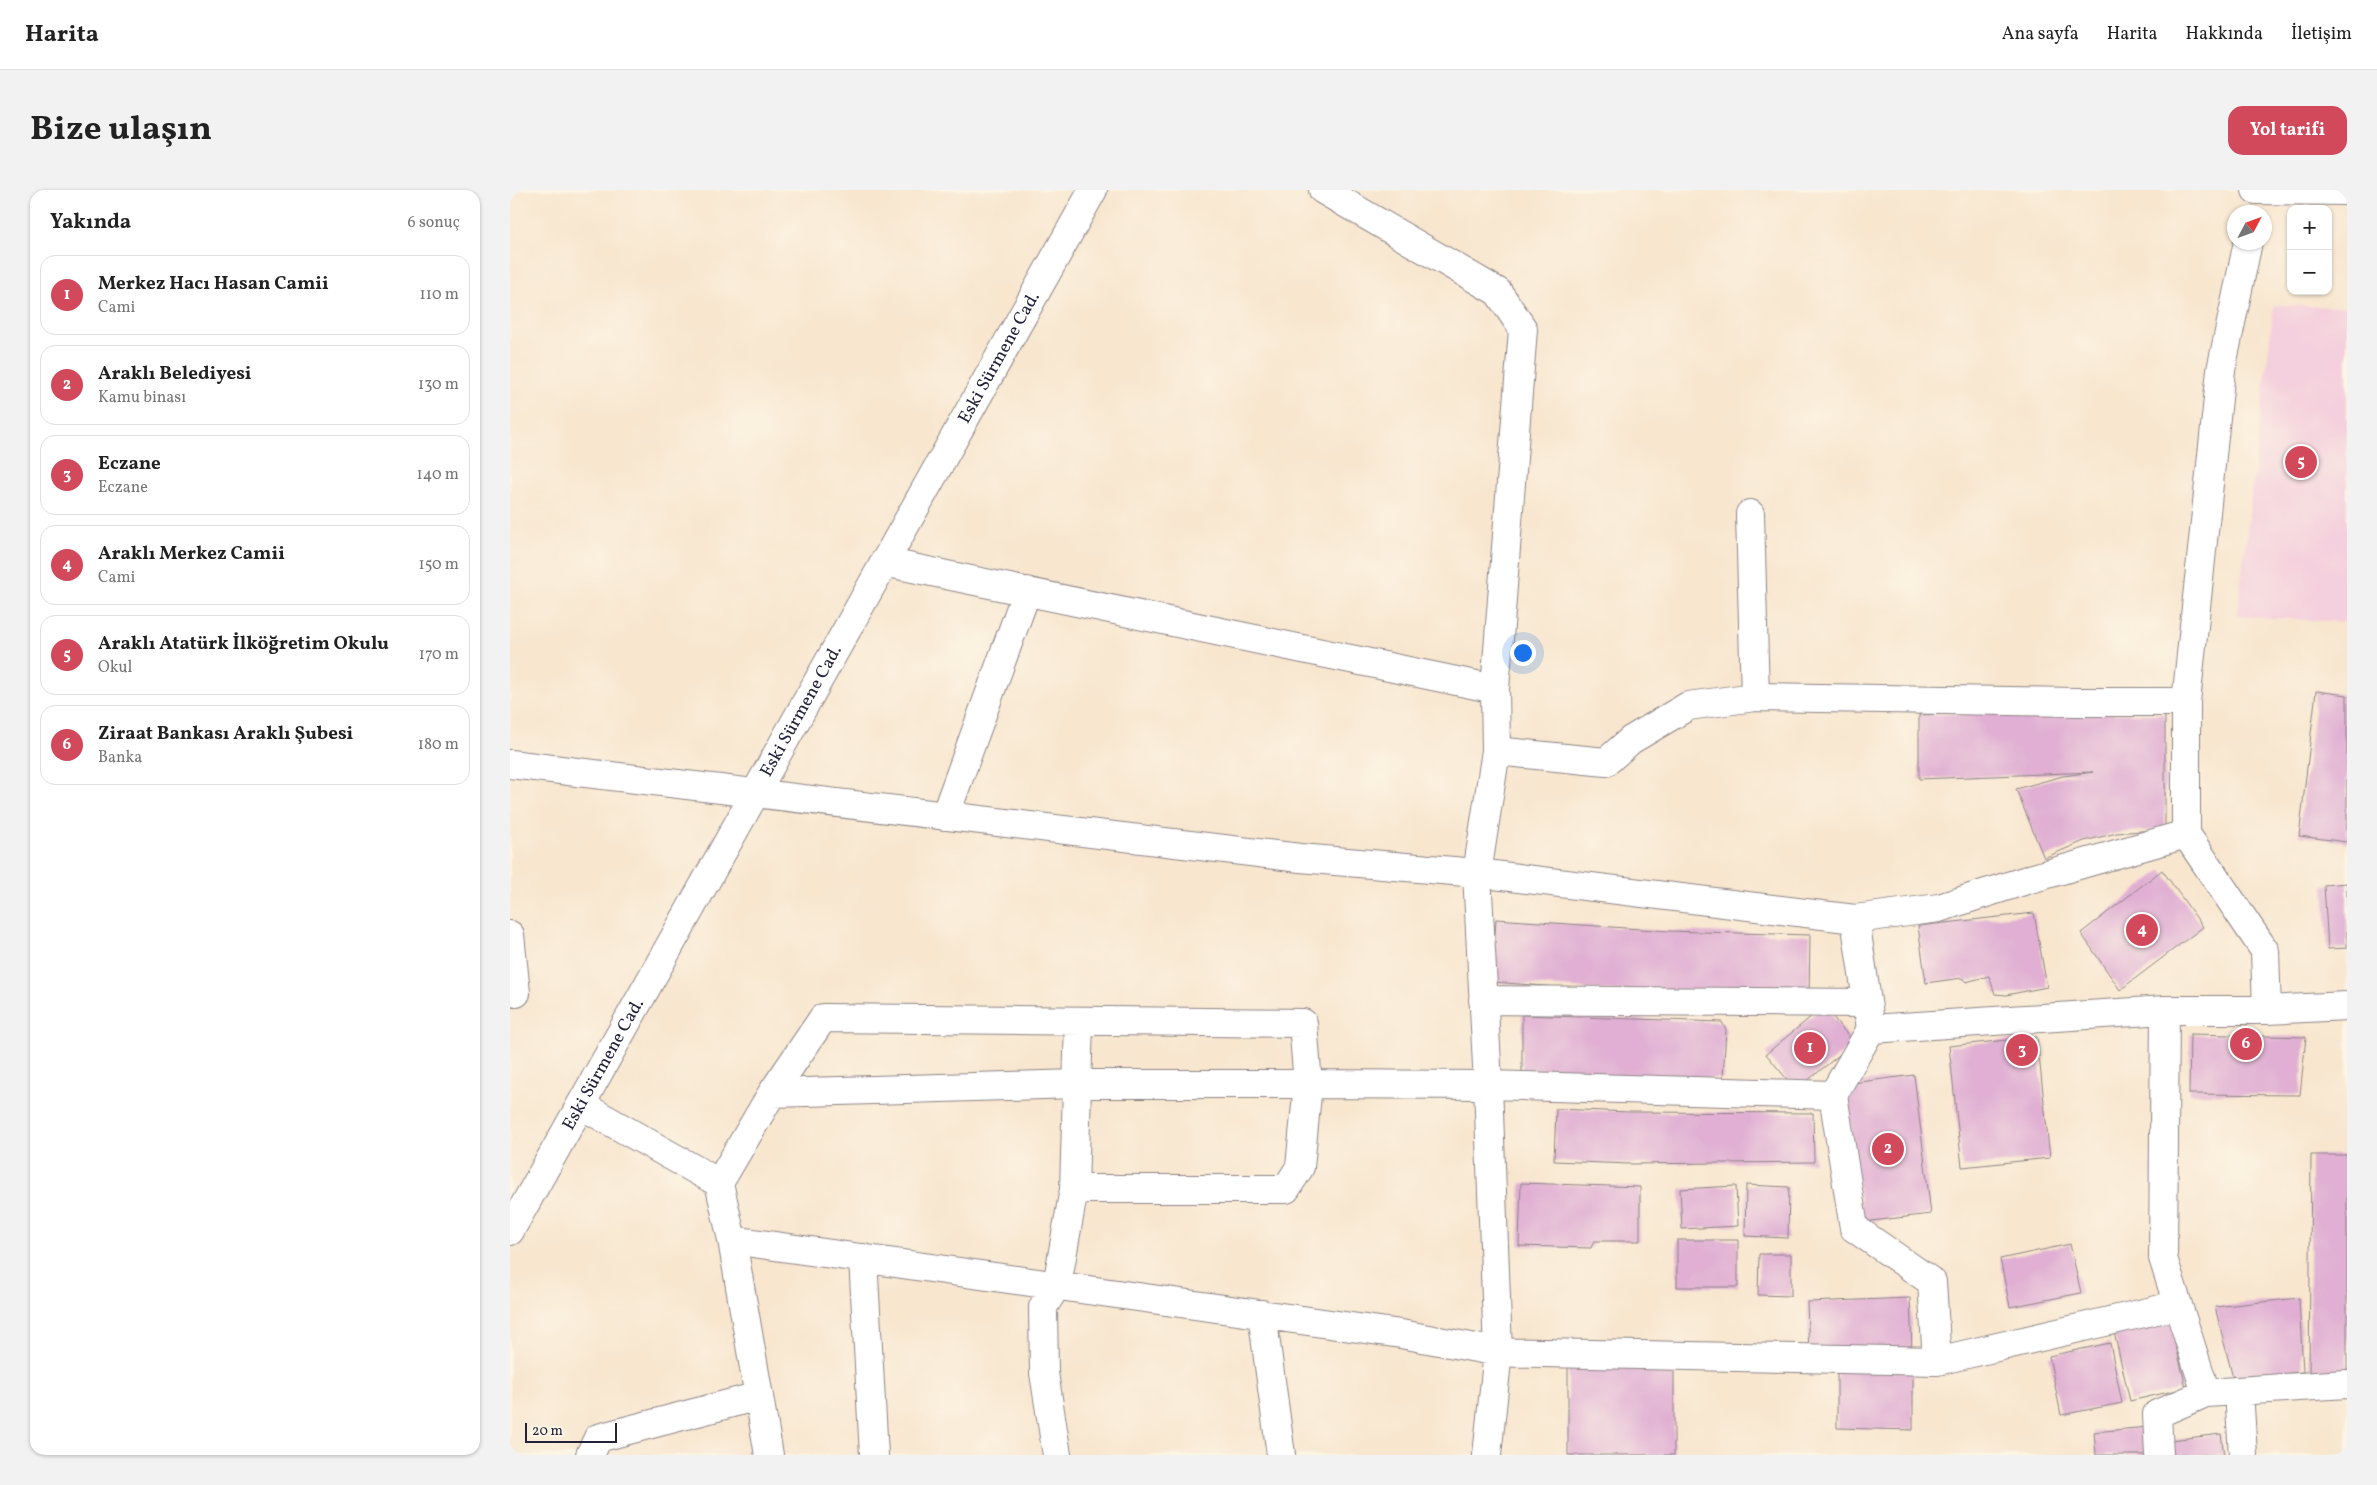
<!DOCTYPE html>
<html lang="tr">
<head>
<meta charset="utf-8">
<style>
  :root { --surface:#fff; --page:#f2f2f2; --text:#222; --muted:#767676; --line:#e0e0e0; --accent:#d1495b }
  body { margin:0; font-family:Vollkorn,serif; background:var(--page); color:var(--text) }
  .controls { position:absolute; right:15px; top:15px; display:grid; overflow:hidden; border-radius:10px; box-shadow:0 1px 4px #0004 }
  .controls button { width:45px; height:45px; display:grid; place-items:center; padding:0; border:0; border-bottom:1px solid var(--line); background:var(--surface); color:var(--text); font:25px sans-serif }
  .compass { position:absolute; left:1717px; top:15px; width:45px; height:45px; border-radius:50%; background:var(--surface); box-shadow:0 1px 4px #0004; rotate:49deg }
  .scale { position:absolute; left:15px; bottom:12px; width:92px; box-sizing:border-box; padding-left:5px; border:2px solid #22223b; border-top:0; font-size:14px; line-height:18px; white-space:nowrap; color:#22223b; -webkit-text-stroke:4px #fcf5e5; paint-order:stroke }
  .you { position:absolute; left:1012px; top:462px; width:18px; height:18px; margin:-12px; border:4px solid #fff; border-radius:50%; background:#1a73e8; box-shadow:0 0 0 8px #1a73e833 }
  .badge { display:grid; place-items:center; width:32px; height:32px; border-radius:50%; background:var(--accent); color:#fff; font-size:16px; font-weight:700 }
  .pin { position:absolute; translate:-50% -50%; border:2px solid #fff; box-shadow:0 1px 5px #0006 }
  .list { margin:0; padding:0; list-style:none }
  h2 { display:flex; justify-content:space-between; align-items:center; height:65px; margin:0; padding:0 20px; font-size:21px }
  h2 small { font-size:16px; font-weight:400; color:var(--muted) }
  .list li { display:grid; grid-template-columns:32px 1fr auto; gap:15px; align-items:center; box-sizing:border-box; height:80px; margin:0 10px 10px; padding:0 10px; border:1px solid var(--line); border-radius:15px }
  .list b { display:block; font-size:19px; white-space:nowrap }
  .list p { margin:0; font-size:16px; white-space:nowrap; color:var(--muted) }
  .list em { font-size:16px; font-style:normal; color:var(--muted) }
  .map { position:relative; flex:none; width:1837px; height:1265px; overflow:hidden; border-radius:15px }
  header { display:flex; align-items:center; gap:30px; box-sizing:border-box; height:70px; padding:0 25px; background:var(--surface); border-bottom:1px solid var(--line) }
  header strong { font-size:24px }
  nav { display:flex; gap:28px; margin-inline-start:auto; font-size:18px }
  .intro { display:flex; align-items:center; justify-content:space-between; box-sizing:border-box; height:120px; padding:0 30px }
  h1 { margin:0; font-size:35px }
  .button { padding:12px 22px; border-radius:15px; background:var(--accent); color:#fff; font-size:18px; font-weight:700 }
  main { display:flex; gap:30px; padding:0 30px }
  aside { flex:1; background:var(--surface); border-radius:15px; box-shadow:0 1px 4px #0004 }
  .map>svg:first-child { display:block }
  .built { fill:#f4cfdd }
  .building { fill:#e0afd3 }
  .lines { fill:none; stroke-linecap:round; stroke-linejoin:round }
  .street-casing { stroke:#8d8485; stroke-width:30 }
  .secondary-casing { stroke:#8d8485; stroke-width:30 }
  .street { stroke:#fff; stroke-width:28 }
  .secondary { stroke:#fff; stroke-width:28 }
  .labels { text-anchor:middle; dominant-baseline:central; stroke-width:4; stroke-linejoin:round; paint-order:stroke }
  .street-label { font-size:18px; fill:#22223b; stroke:#fcf5e5 }
</style>
</head>
<body>
<header>
<strong>Harita</strong>
<nav><a>Ana sayfa</a><a>Harita</a><a>Hakkında</a><a>İletişim</a></nav>
</header>
<div class="intro"><h1>Bize ulaşın</h1><a class="button">Yol tarifi</a></div>
<main>
<aside>
<h2>Yakında<small>6 sonuç</small></h2>
<ul class="list">
<li><span class="badge">1</span><div><b>Merkez Hacı Hasan Camii</b><p>Cami</p></div><em>110 m</em></li>
<li><span class="badge">2</span><div><b>Araklı Belediyesi</b><p>Kamu binası</p></div><em>130 m</em></li>
<li><span class="badge">3</span><div><b>Eczane</b><p>Eczane</p></div><em>140 m</em></li>
<li><span class="badge">4</span><div><b>Araklı Merkez Camii</b><p>Cami</p></div><em>150 m</em></li>
<li><span class="badge">5</span><div><b>Araklı Atatürk İlköğretim Okulu</b><p>Okul</p></div><em>170 m</em></li>
<li><span class="badge">6</span><div><b>Ziraat Bankası Araklı Şubesi</b><p>Banka</p></div><em>180 m</em></li>
</ul>
</aside>
<div class="map">
<svg width="1837" height="1265" viewBox="0 0 1837 1265">
  <rect width="100%" height="100%" fill="#fcf5e5"/>
  <filter id="ink" filterUnits="userSpaceOnUse"><feTurbulence type="fractalNoise" baseFrequency=".02" numOctaves="2"/><feDisplacementMap in="SourceGraphic" scale="10" xChannelSelector="R" yChannelSelector="G"/><feConvolveMatrix kernelMatrix="1 2 1 2 8 2 1 2 1" color-interpolation-filters="sRGB"/></filter>
  <filter id="wash" filterUnits="userSpaceOnUse"><feTurbulence type="fractalNoise" baseFrequency=".0096" numOctaves="4" result="noise"/><feDisplacementMap in="SourceGraphic" scale="20" xChannelSelector="R" yChannelSelector="G"/><feGaussianBlur stdDeviation="1.12" result="paint"/><feColorMatrix in="noise" values="0 0 0 0 0 0 0 0 0 0 0 0 0 0 0 0 0 1.4 0 .05"/><feComposite in="paint" operator="in"/></filter>
  <g filter="url(#wash)">
    <rect width="100%" height="100%" fill="#f8e6cf"/>
    <!-- built -->
    <path class="built" d="M1764,115L1837,117V432L1727,426Z"/>
    <g id="blocks">
      <!-- building -->
      <path class="building" d="M1806,501L1837,505V652L1789,646Z
        M1497,522L1655,524V639L1607,643L1574,651L1534,668L1506,599L1553,586L1583,582L1409,589V525Z
        M1652,680L1693,737L1610,800L1571,743Z
        M1837,693V758L1818,759L1814,695Z
        M1524,723L1537,797L1496,805L1485,804L1479,786L1456,792L1452,788L1416,793L1408,736Z
        M986,729L1159,741L1300,745L1299,809L1155,805L982,792Z
        M1314,816L1344,853L1286,900L1256,864Z
        M1012,825L1212,832L1216,840L1213,888L1012,889Z
        M1680,844L1796,847L1790,905L1679,904Z
        M1527,847L1540,968L1452,977L1439,856Z
        M1404,885L1421,1024L1353,1032L1335,894Z
        M1046,919L1119,922L1303,923L1304,972L1119,974L1044,971Z
        M1801,965H1837V1187L1799,1188Z
        M1011,993L1130,997V1051H1084L1081,1058L1009,1056Z
        M1236,995L1279,997L1278,1048L1235,1046Z
        M1226,996L1228,1036L1172,1039L1170,999Z
        M1167,1050H1228V1097H1167Z
        M1560,1054L1571,1103L1500,1117L1490,1069Z
        M1249,1064H1281V1106L1248,1105Z
        M1400,1108L1402,1161L1299,1164L1297,1112Z
        M1789,1108L1793,1182L1723,1188L1705,1117Z
        M1660,1129L1676,1198L1620,1211L1604,1142Z
        M1600,1153L1612,1213L1551,1225L1539,1166Z
        M1058,1173H1164V1265H1058Z
        M1327,1180L1403,1181V1240L1327,1238Z
        M1637,1237L1639,1265H1586L1584,1242Z
        M1711,1244L1714,1265H1654L1652,1251Z"/>
    </g>
  </g>
  <g filter="url(#ink)">
    <use href="#blocks" fill-opacity="0" stroke="#8d8485" stroke-width="1"/>
    <g class="lines">
      <defs>
        <path id="street" d="M813,0L988,102L1013,139L985,499L986,561
          M1746,0L1837,1
          M1240,324L1245,507
          M374,372L985,499
          M1676,512L1711,180L1738,52
          M435,626L517,401
          M1345,729L1429,718L1520,689L1676,644L1755,761L1757,820
          M0,745L6,803
          M973,810L1356,813
          M1655,820L1653,1068L1696,1203L1837,1194
          M262,903L566,894H798L978,895L1323,905L1361,839
          M1323,905L1344,1038L1422,1092L1427,1171L1668,1115
          M71,915L209,993
          M222,1050L891,1144L988,1162L1427,1171
          M353,1068L364,1265
          M752,1124L771,1265
          M1729,1201L1733,1265
          M80,1265L88,1248L249,1206
          M259,1265L222,1050L209,993L262,903L313,828L793,833L798,894L790,977L776,999H564
          M547,1265L534,1183L533,1117L547,1095L564,999L569,831
          M977,1265L988,1162L978,895L967,683L986,561L1096,572L1121,550L1178,516L1245,507L1566,512H1676V644
          M1649,1265L1647,1224L1696,1203"/>
        <g id="secondary">
          <path d="M0,574L790,668L967,683L1345,729L1361,839L1655,820H1757L1837,816"/>
          <path id="s1" d="M0,1041L583,0"/>
        </g>
      </defs>
      <!-- street casing -->
      <use href="#street" class="street-casing"/>
      <!-- secondary casing -->
      <use href="#secondary" class="secondary-casing"/>
      <!-- street -->
      <use href="#street" class="street"/>
      <!-- secondary -->
      <use href="#secondary" class="secondary"/>
    </g>
  </g>
  <g class="labels">
    <!-- street labels -->
    <g class="street-label">
      <text stroke="none"><textPath href="#s1" startOffset="1001">Eski Sürmene Cad.</textPath></text>
      <text stroke="none"><textPath href="#s1" startOffset="596">Eski Sürmene Cad.</textPath></text>
      <text stroke="none"><textPath href="#s1" startOffset="191">Eski Sürmene Cad.</textPath></text>
    </g>
  </g>
</svg>
<div class="controls">
<button>+</button>
<button>−</button>
</div>
<svg class="compass" viewBox="-18 -18 36 36"><path d="M0-13l5 13h-10z" fill="#e53935"/><path d="M0 13l5-13h-10z" fill="#767676"/></svg>
<div class="scale">20 m</div>
<div class="you"></div>
<div class="pin badge" style="left:1300px;top:858px">1</div>
<div class="pin badge" style="left:1378px;top:959px">2</div>
<div class="pin badge" style="left:1512px;top:860px">3</div>
<div class="pin badge" style="left:1632px;top:740px">4</div>
<div class="pin badge" style="left:1791px;top:272px">5</div>
<div class="pin badge" style="left:1736px;top:854px">6</div>
</div>
</main>
</body>
</html>
